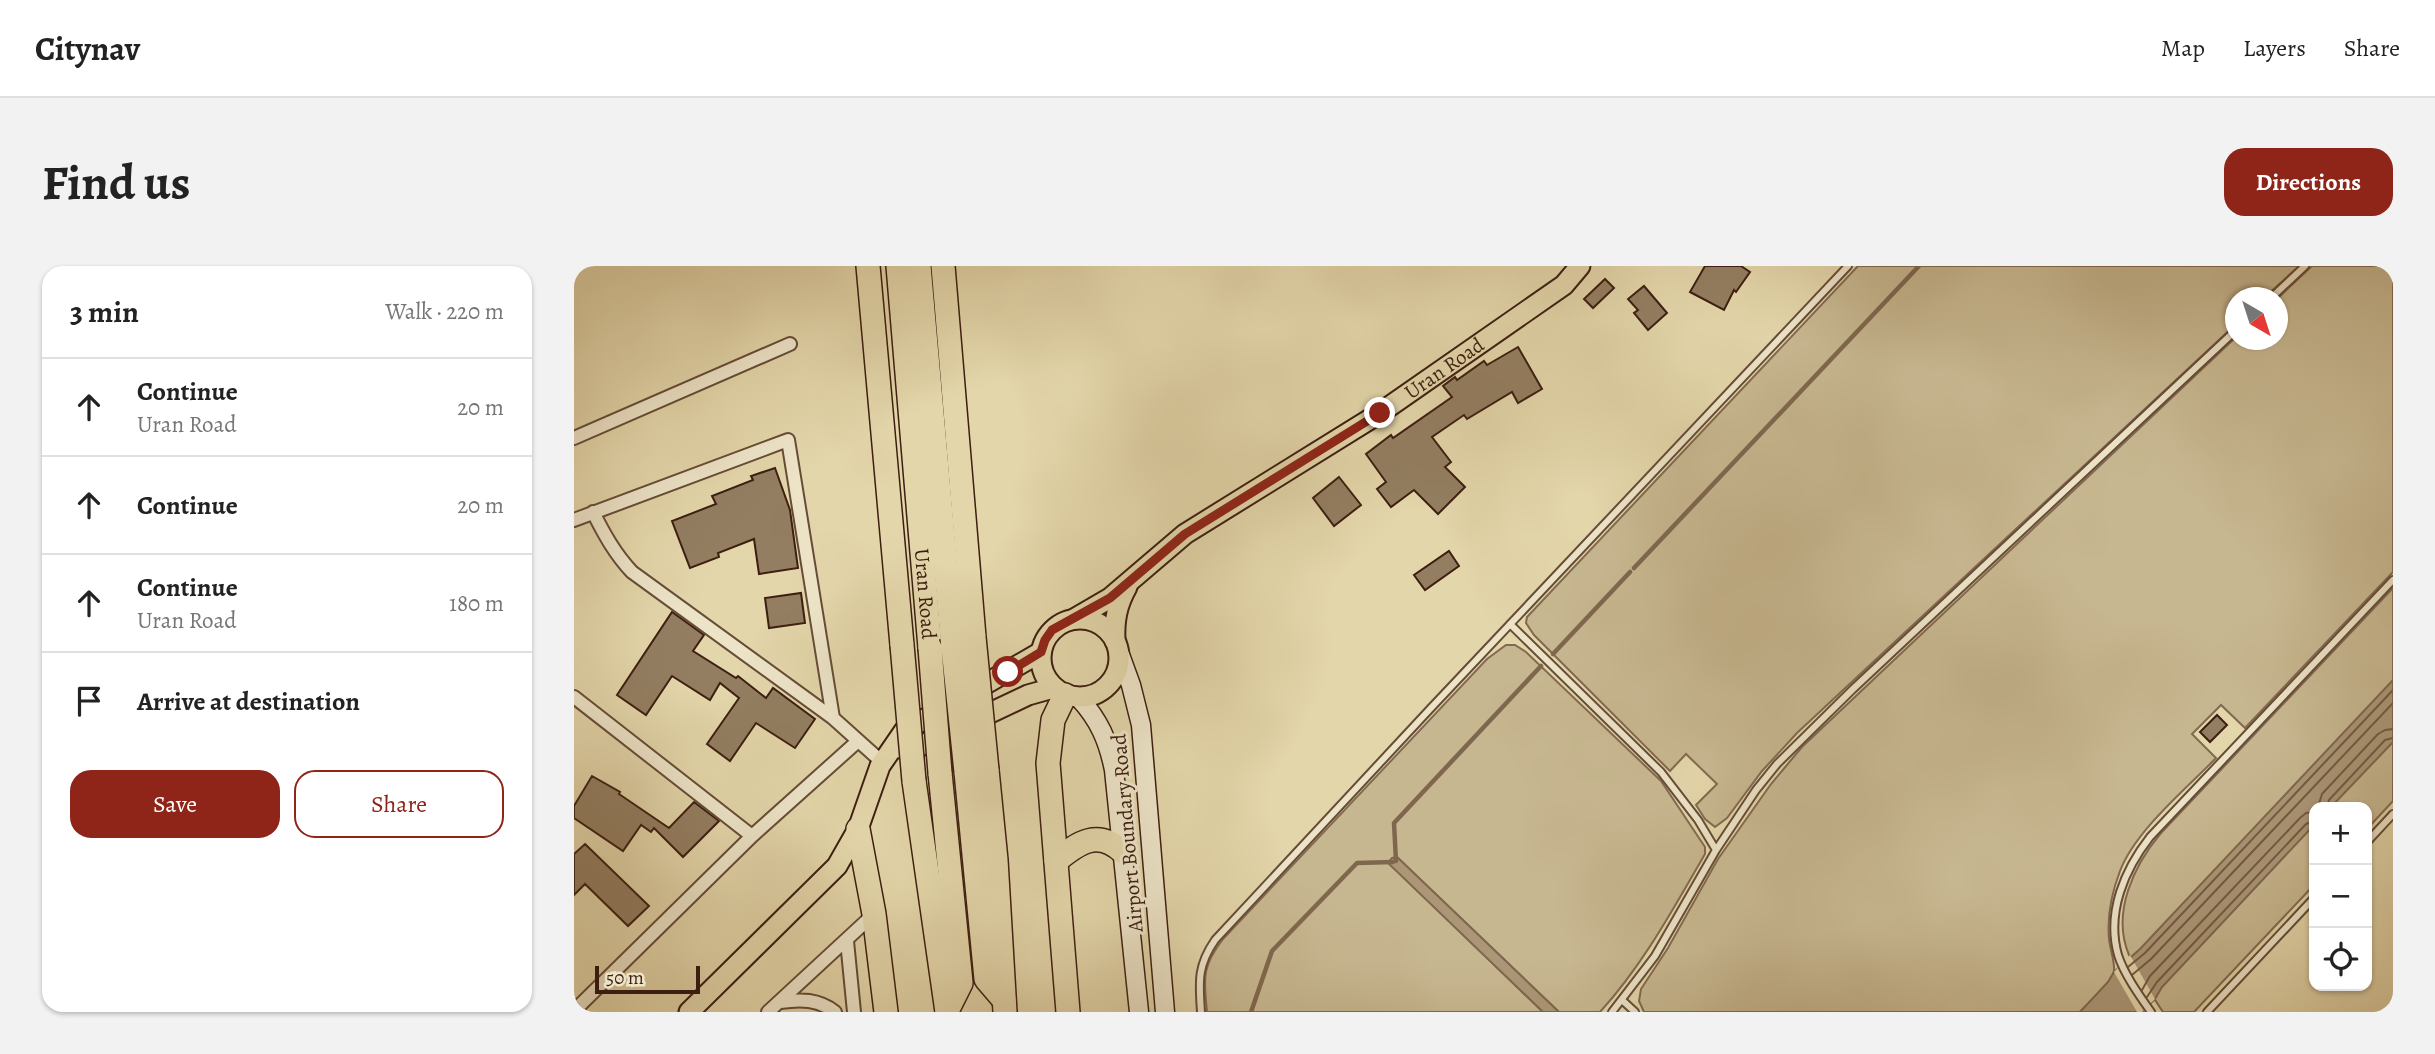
<!DOCTYPE html>
<html lang="en">
<head>
<meta charset="utf-8">
<style>
  :root { --surface:#fff; --page:#f2f2f2; --text:#222; --muted:#767676; --line:#e0e0e0; --accent:#8f2418 }
  body { margin:0; font-family:Alegreya,serif; background:var(--page); color:var(--text) }
  .controls { position:absolute; right:21px; bottom:21px; display:grid; overflow:hidden; border-radius:14px; box-shadow:0 2px 5px #0004 }
  .controls button { width:63px; height:63px; display:grid; place-items:center; padding:0; border:0; border-bottom:2px solid var(--line); background:var(--surface); color:var(--text); font:35px sans-serif }
  .compass { position:absolute; left:1651px; top:21px; width:63px; height:63px; border-radius:50%; background:var(--surface); box-shadow:0 2px 5px #0004; rotate:141deg }
  .scale { position:absolute; left:21px; bottom:18px; width:105px; box-sizing:border-box; padding-left:7px; border:4px solid #3d1e11; border-top:0; font-size:19px; line-height:24px; white-space:nowrap; color:#3d1e11; -webkit-text-stroke:5px #ede4c8; paint-order:stroke }
  .stop { position:absolute; width:21px; height:21px; margin:-16px; border:5px solid #8f2418; border-radius:50%; background:#fff }
  .stop.end { background:#8f2418; border-color:#fff; box-shadow:0 2px 7px #0008 }
  .list { margin:0; padding:0; list-style:none }
  h2 { display:flex; justify-content:space-between; align-items:center; height:91px; margin:0; padding:0 28px; font-size:30px }
  h2 small { font-size:23px; font-weight:400; color:var(--muted) }
  .list li { display:grid; grid-template-columns:46px 1fr auto; gap:21px; align-items:center; box-sizing:border-box; height:98px; padding:0 28px; border-top:2px solid var(--line) }
  .list b { display:block; font-size:26px; white-space:nowrap }
  .list p { margin:0; font-size:23px; white-space:nowrap; color:var(--muted) }
  .list em { font-size:23px; font-style:normal; color:var(--muted) }
  .actions { display:flex; gap:14px; padding:21px 28px }
  .actions a { flex:1; padding:16px 0; border:2px solid var(--accent); border-radius:21px; text-align:center; font-size:24px; color:var(--accent) }
  .actions .main { background:var(--accent); color:#fff }
  .icon { flex:none; width:38px; height:38px; fill:none; stroke:currentColor; stroke-width:2; stroke-linecap:round; stroke-linejoin:round }
  .map { position:relative; flex:none; width:1819px; height:746px; overflow:hidden; border-radius:21px }
  header { display:flex; align-items:center; gap:42px; box-sizing:border-box; height:98px; padding:0 35px; background:var(--surface); border-bottom:2px solid var(--line) }
  header strong { font-size:33px }
  nav { display:flex; gap:38px; margin-inline-start:auto; font-size:24px }
  .intro { display:flex; align-items:center; justify-content:space-between; box-sizing:border-box; height:168px; padding:0 42px }
  h1 { margin:0; font-size:49px }
  .button { padding:18px 32px; border-radius:21px; background:var(--accent); color:#fff; font-size:24px; font-weight:700 }
  main { display:flex; gap:42px; padding:0 42px }
  aside { flex:1; background:var(--surface); border-radius:21px; box-shadow:0 2px 5px #0004 }
  .map>svg:first-child { display:block }
  .green { fill:#c7b790; stroke:#826a50; stroke-width:2 }
  .water { fill:#ab9776; stroke:#7f674e; stroke-width:2 }
  .pier { fill:#e3d6aa }
  .lines { fill:none; stroke-linecap:round; stroke-linejoin:round }
  .shore { stroke:#745a44; stroke-width:2 }
  .stream { stroke:#7f674e; stroke-width:4.5 }
  .building { fill:#937e61; stroke:#3d1e11; stroke-width:2 }
  .lane-casing { stroke:#664c37; stroke-width:10 }
  .street-casing { stroke:#664c37; stroke-width:16 }
  .secondary-casing { stroke:#3d1e11; stroke-width:21 }
  .primary-casing { stroke:#3d1e11; stroke-width:23 }
  .highway-casing { stroke:#3d1e11; stroke-width:26 }
  .lane { stroke:#ede4c8; stroke-width:6 }
  .street { stroke:#ede4c8; stroke-width:12 }
  .secondary { stroke:#ede4c8; stroke-width:18 }
  .primary { stroke:#e3d6aa; stroke-width:19 }
  .highway { stroke:#e3d6aa; stroke-width:23 }
  .highway-bridge-casing { stroke:#3d1e11; stroke-width:26; stroke-linecap:butt }
  .highway-bridge { stroke:#e3d6aa; stroke-width:23 }
  .route { stroke:#8f2418; stroke-width:9 }
  .labels { text-anchor:middle; dominant-baseline:central; stroke-width:6; stroke-linejoin:round; paint-order:stroke }
  .street-label { font-size:21px; fill:#3d1e11; stroke:#ede4c8 }
</style>
</head>
<body>
<header>
<strong>Citynav</strong>
<nav><a>Map</a><a>Layers</a><a>Share</a></nav>
</header>
<div class="intro"><h1>Find us</h1><a class="button">Directions</a></div>
<main>
<aside>
<h2>3 min<small>Walk · 220 m</small></h2>
<ul class="list">
<li><svg class="icon" aria-label="ahead" viewBox="0 0 24 24"><path d="M12 20V5M6 11l6-6 6 6"/></svg><div><b>Continue</b><p>Uran Road</p></div><em>20 m</em></li>
<li><svg class="icon" aria-label="ahead" viewBox="0 0 24 24"><path d="M12 20V5M6 11l6-6 6 6"/></svg><div><b>Continue</b></div><em>20 m</em></li>
<li><svg class="icon" aria-label="ahead" viewBox="0 0 24 24"><path d="M12 20V5M6 11l6-6 6 6"/></svg><div><b>Continue</b><p>Uran Road</p></div><em>180 m</em></li>
<li><svg class="icon" aria-label="arrive" viewBox="0 0 24 24"><path d="M6 21V4h12l-3 4 3 4H6"/></svg><div><b>Arrive at destination</b></div></li>
</ul>
<div class="actions"><a class="main">Save</a><a>Share</a></div>
</aside>
<div class="map">
<svg width="1819" height="746" viewBox="0 0 1819 746">
  <rect width="100%" height="100%" fill="#e3d6aa"/>
  <filter id="stains"><feTurbulence type="fractalNoise" baseFrequency=".00286" numOctaves="4"/><feColorMatrix values="0 0 0 0 .2 0 0 0 0 .09 0 0 0 0 .02 0 0 0 .5 -.17"/></filter>
  <radialGradient id="worn" r=".72"><stop offset=".6" stop-color="#630" stop-opacity="0"/><stop offset="1" stop-color="#630" stop-opacity=".3"/></radialGradient>
  <!-- green -->
  <path class="green" d="M1284,0H1725L1691,31L1661,32V59L1223,467L1188,505L1153,552L1141,561L1131,553L1122,539L1143,518L1112,488L1096,505L960,369L952,357L953,351Z
    M1738,0H1819V306L1671,462L1647,439L1618,468L1642,492C1612,523 1561,565 1546,605C1538,626 1533,651 1535,673C1536,683 1541,696 1540,705C1538,717 1514,737 1506,746H1070L1065,735L1067,723L1094,682L1144,593L1197,518L1228,481L1661,72L1703,74L1704,32Z
    M1819,322V535L1793,563V541H1740V619L1620,746H1589C1577,728 1564,708 1555,689C1537,647 1560,599 1587,567Z
    M932,379H941L952,386L1087,515L1131,581V588C1099,643 1069,699 1026,746H985L823,591L815,597L969,746H633C630,712 627,702 649,673L913,393Z"/>
  <!-- water -->
  <path class="water" d="M1819,414V476L1757,541H1740V559L1588,721L1581,733L1568,746H1506L1534,716L1540,706L1566,683Z
    M823,591L985,746H969L814,597L818,592Z"/>
  <!-- pier -->
  <path class="pier" d="M1556,689L1581,733L1568,746H1563L1540,706Z"/>
  <g class="lines">
    <!-- shore -->
    <path class="shore" d="M1744,541L1748,528L1804,468L1811,464L1819,463
      M1753,541L1755,534L1811,474L1819,472
      M1554,701L1571,687L1819,424
      M1558,709L1577,693L1819,437
      M1568,724L1576,710L1726,552L1732,547L1740,546
      M1573,731L1583,716L1732,558L1740,555"/>
    <!-- stream -->
    <path class="stream" d="M1060,302L1345,0
      M979,388L1056,306
      M822,595L820,557L967,400
      M677,746L698,685L783,597L819,596"/>
  </g>
  <!-- building -->
  <path class="building" d="M1131,0H1167L1176,6L1162,26L1160,24L1150,44L1116,26Z
    M1031,13L1040,22L1019,42L1010,33Z
    M1070,20L1093,47L1074,64L1060,47L1064,44L1054,33Z
    M944,81L968,123L944,137L938,126L893,153L890,149L858,171L877,196L871,201L891,221L864,248L840,224L817,241L803,223L812,216L792,188L817,169L819,172L878,131L869,120L881,111L883,114L910,95L913,99Z
    M201,202L216,244L224,302L185,308L180,273L144,287L145,291L116,302L98,255L142,238L138,230L179,214L177,210Z
    M765,211L787,239L760,260L739,232Z
    M875,285L885,300L851,324L840,309Z
    M227,327L231,357L195,362L191,332Z
    M98,346L130,369L119,385L162,412L164,410L192,432L199,422L241,453L221,482L182,457L156,495L133,478L165,432L146,417L136,434L98,410L72,449L43,429Z
    M1643,449L1653,459L1636,476L1626,466Z
    M18,510L46,526L45,528L95,562L120,536L145,555L109,591L80,562L77,566L67,559L49,585L0,552V540Z
    M11,578L75,640L54,660L11,618L0,629V588Z"/>
  <g class="lines">
    <defs>
      <path id="lane" d="M1697,32L1731,0
        M936,358L1087,506L1124,554L1142,584
        M1793,576L1819,548
        M1048,734L1061,746
        M627,746C625,716 623,700 641,674L856,443L1274,0
        M1038,746L1081,690L1142,584L1182,524L1203,498L1279,423L1661,65
        M1577,746C1565,729 1550,708 1544,689C1532,646 1551,603 1576,571L1819,314
        M1633,746L1740,632"/>
      <path id="street" d="M0,172L216,78
        M19,246C30,268 41,288 58,306L259,452
        M0,254L214,174L259,452L308,496
        M0,431L178,570
        M273,675L280,746
        M206,736C227,733 244,733 261,746
        M0,745L178,570L284,475
        M194,746L300,648"/>
      <path id="secondary" d="M545,386L557,419L567,459L591,746
        M505,432C525,454 534,474 540,504L565,746"/>
      <g id="primary">
        <circle cx="506" cy="392" r="39"/>
        <path id="s1" d="M500,353L536,332L611,268L806,147L990,19L1006,0"/>
        <path d="M541,375C540,354 543,339 553,321"/>
        <path d="M326,482L340,483L454,429L479,422"/>
        <path d="M115,746L263,600L284,563L306,500L330,465L467,386"/>
      </g>
      <g id="highway">
        <path d="M294,0L328,379"/>
        <path id="s2" d="M324,0L356,382"/>
        <path d="M345,0L378,372"/>
        <path d="M369,0L400,371"/>
        <path d="M491,429L479,454L474,497L494,746"/>
        <path d="M413,504L422,594L431,746"/>
        <path d="M392,506L412,713L430,734"/>
        <path d="M366,507L387,717L373,745"/>
        <path d="M340,515L373,746"/>
        <path d="M284,563L300,648L312,746"/>
        <path d="M482,595C505,576 524,563 549,586"/>
      </g>
    </defs>
    <!-- lane casing -->
    <use href="#lane" class="lane-casing"/>
    <!-- street casing -->
    <use href="#street" class="street-casing"/>
    <!-- secondary casing -->
    <use href="#secondary" class="secondary-casing"/>
    <!-- primary casing -->
    <use href="#primary" class="primary-casing"/>
    <!-- highway casing -->
    <use href="#highway" class="highway-casing"/>
    <!-- lane -->
    <use href="#lane" class="lane"/>
    <!-- street -->
    <use href="#street" class="street"/>
    <!-- secondary -->
    <use href="#secondary" class="secondary"/>
    <!-- primary -->
    <use href="#primary" class="primary"/>
    <!-- highway -->
    <use href="#highway" class="highway"/>
    <defs>
      <path id="highway-bridge" d="M400,371L413,504
        M378,372L392,506
        M328,379L340,515
        M356,382L366,507"/>
    </defs>
    <!-- highway-bridge casing -->
    <use href="#highway-bridge" class="highway-bridge-casing"/>
    <!-- highway-bridge -->
    <use href="#highway-bridge" class="highway-bridge"/>
  </g>
  <g class="lines">
    <!-- route -->
    <path class="route" d="M434,406L467,386L471,374L478,364L536,332L611,268L806,147"/>
  </g>
  <g class="labels">
    <!-- street labels -->
    <g class="street-label">
      <text stroke="none"><textPath href="#s1" startOffset="448">Uran Road</textPath></text>
      <text stroke="none"><textPath href="#s2" startOffset="329">Uran Road</textPath></text>
      <text transform="translate(553 567) rotate(-95)">Airport Boundary Road</text>
    </g>
  </g>
  <rect width="100%" height="100%" filter="url(#stains)"/>
  <rect width="100%" height="100%" fill="url(#worn)"/>
</svg>
<div class="controls">
<button>+</button>
<button>−</button>
<button><svg class="icon" aria-label="locate" viewBox="0 0 24 24"><circle cx="12" cy="12" r="6"/><path d="M12 2v4M12 18v4M2 12h4M18 12h4"/></svg></button>
</div>
<svg class="compass" viewBox="-18 -18 36 36"><path d="M0-13l5 13h-10z" fill="#e53935"/><path d="M0 13l5-13h-10z" fill="#767676"/></svg>
<div class="scale">50 m</div>
<div class="stop" style="left:434px;top:406px"></div>
<div class="stop end" style="left:806px;top:147px"></div>
</div>
</main>
</body>
</html>
